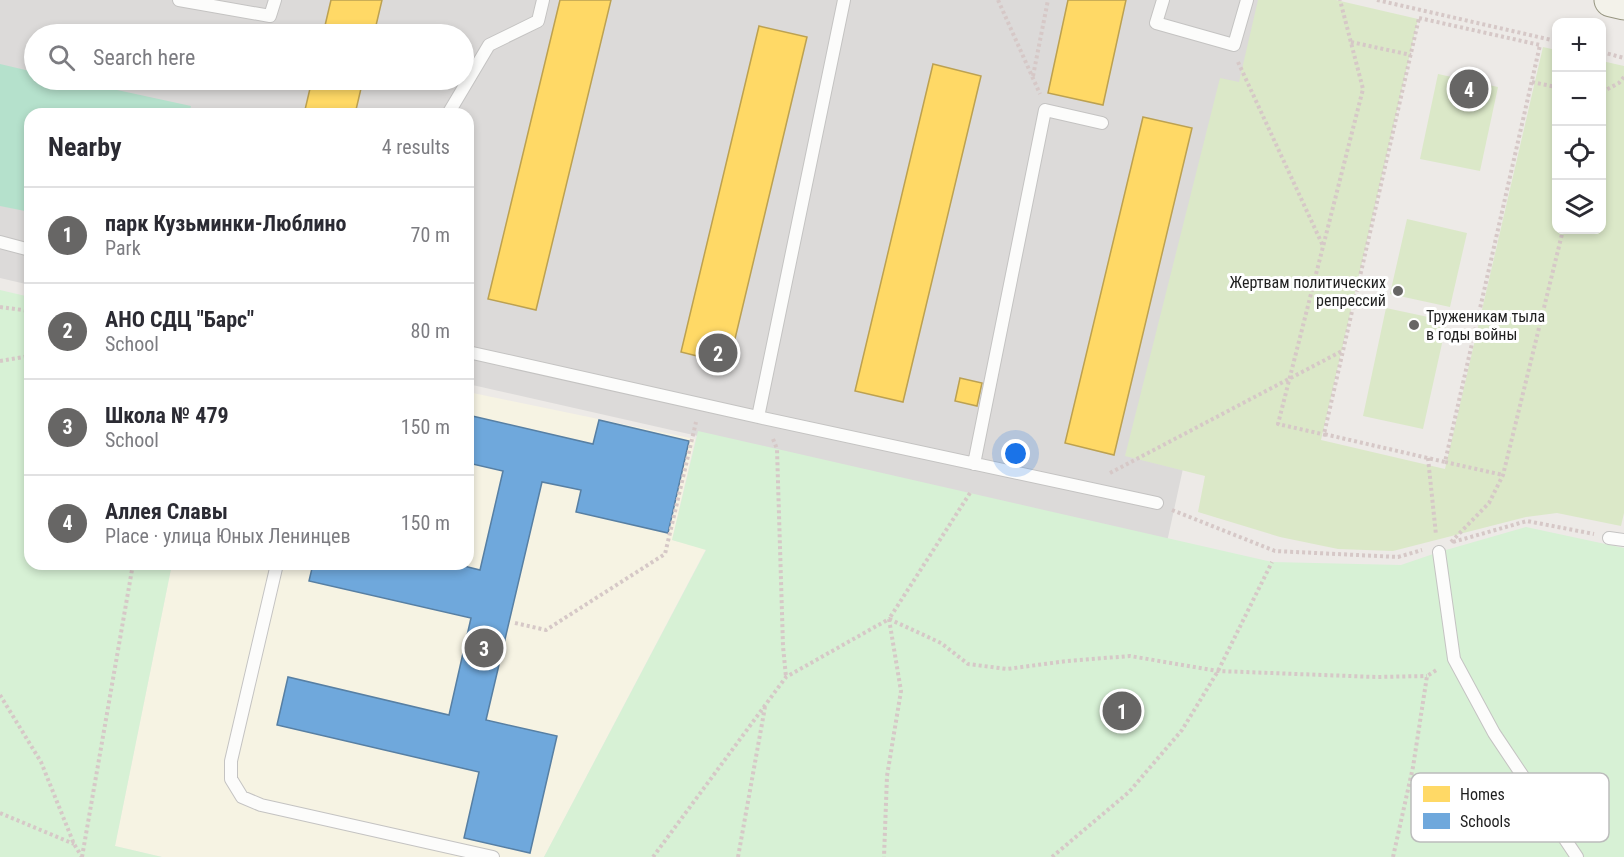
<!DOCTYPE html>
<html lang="en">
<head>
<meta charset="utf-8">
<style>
  :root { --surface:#fff; --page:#f7f7f7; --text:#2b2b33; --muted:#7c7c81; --line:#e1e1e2; --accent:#676665 }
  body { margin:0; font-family:"Roboto Condensed",sans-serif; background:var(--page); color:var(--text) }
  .controls { position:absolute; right:18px; top:18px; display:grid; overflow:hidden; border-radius:12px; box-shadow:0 3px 9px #0003 }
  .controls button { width:54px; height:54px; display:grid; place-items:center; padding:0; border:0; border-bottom:2px solid var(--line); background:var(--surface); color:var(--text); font:30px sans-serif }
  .you { position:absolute; left:1016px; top:454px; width:21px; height:21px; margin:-15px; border:4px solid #fff; border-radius:50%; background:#1a73e8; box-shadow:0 0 0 9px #1a73e833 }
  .badge { display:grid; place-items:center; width:39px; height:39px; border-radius:50%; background:var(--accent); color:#fff; font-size:20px; font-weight:700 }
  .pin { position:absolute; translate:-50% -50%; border:3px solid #fff; box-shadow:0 2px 6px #0006 }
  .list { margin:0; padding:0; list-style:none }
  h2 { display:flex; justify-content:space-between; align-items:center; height:78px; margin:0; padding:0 24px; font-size:26px }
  h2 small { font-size:20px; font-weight:400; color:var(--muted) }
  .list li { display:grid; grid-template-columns:39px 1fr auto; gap:18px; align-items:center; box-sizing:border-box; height:96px; padding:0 24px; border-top:2px solid var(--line) }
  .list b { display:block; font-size:22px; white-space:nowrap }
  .list p { margin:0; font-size:20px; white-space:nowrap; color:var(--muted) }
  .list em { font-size:20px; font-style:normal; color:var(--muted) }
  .icon { flex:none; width:33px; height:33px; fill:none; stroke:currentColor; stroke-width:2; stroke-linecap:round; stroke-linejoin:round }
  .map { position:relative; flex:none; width:1624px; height:857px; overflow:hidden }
  .search { position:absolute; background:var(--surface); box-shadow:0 3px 9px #0003; left:24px; top:24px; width:450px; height:66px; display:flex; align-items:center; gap:15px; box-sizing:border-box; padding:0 21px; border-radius:33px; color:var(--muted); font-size:22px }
  .panel { position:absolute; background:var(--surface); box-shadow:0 3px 9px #0003; left:24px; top:108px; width:450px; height:462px; border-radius:18px }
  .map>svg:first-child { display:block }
  .residential { fill:#dcdad9; fill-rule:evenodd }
  .education { fill:#f6f3e3 }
  .grass { fill:#dbe8c8 }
  .park { fill:#d7f1d5 }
  .pitch { fill:#b5e1cc }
  .homes { fill:#ffd966; stroke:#bca151; stroke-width:1.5 }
  .schools { fill:#6fa8dc; stroke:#577fa3; stroke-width:1.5 }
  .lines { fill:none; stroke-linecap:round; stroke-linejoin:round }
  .lane-casing { stroke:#c4c3c2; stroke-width:14 }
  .secondary-casing { stroke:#969580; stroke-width:35 }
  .path { stroke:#d6c8c7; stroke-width:4; stroke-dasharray:3 3; stroke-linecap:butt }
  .lane { stroke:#fcfcfb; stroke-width:12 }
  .secondary { stroke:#f3f2ea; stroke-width:33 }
  .poi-dot { fill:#676665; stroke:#fff; stroke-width:2 }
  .labels { text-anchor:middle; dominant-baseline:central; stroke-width:6; stroke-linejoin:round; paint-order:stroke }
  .poi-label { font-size:16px; fill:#1f1f1f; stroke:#fff; text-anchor:end }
  .key { fill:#fff; stroke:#bcbcbc; stroke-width:1.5 }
  .key-label { font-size:16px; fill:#1f1f1f }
</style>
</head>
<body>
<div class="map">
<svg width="1624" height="857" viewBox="0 0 1624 857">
  <rect width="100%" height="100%" fill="#edeae7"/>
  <!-- residential -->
  <path class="residential" d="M0,0H1285L1167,542L468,384V114H30V285L0,278ZM34,34H464V80H34Z"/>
  <!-- education -->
  <path class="education" d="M468,392L695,439L672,540L706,549L544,857H162L115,846L172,564H468Z"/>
  <!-- grass -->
  <path class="grass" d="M1258,0H1336L1418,19L1321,440L1445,469L1543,47L1556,50V230H1602V61L1624,66V513L1621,526L1557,513L1526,517L1393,551L1338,549L1280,537L1198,512L1205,476L1125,456L1220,78L1239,82Z
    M1438,74L1498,87L1480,171L1420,159Z
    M1407,219L1467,233L1450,307L1390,294Z
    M1386,308L1447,321L1423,429L1363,416Z"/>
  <!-- park -->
  <path class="park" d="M0,290L30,297V564H172L115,846L162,857H0Z
    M698,431L1272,562L1401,565L1439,552L1526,527L1624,548V857H544L706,550L672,540Z"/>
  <!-- pitch -->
  <path class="pitch" d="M0,64L34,72V80H71L191,106L189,114H30V212L0,206Z"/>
  <!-- homes -->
  <path class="homes" d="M331,0H382L374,34H323Z
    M560,0H611L536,310L488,299Z
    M1068,0H1126L1103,105L1048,93Z
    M759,26L807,37L729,364L681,352Z
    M933,64L981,76L903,402L855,391Z
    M312,80H363L355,114H304Z
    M1143,117L1192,128L1114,455L1065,443Z
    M960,378L982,383L977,406L955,401Z"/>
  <!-- schools -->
  <path class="schools" d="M468,415L593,444L599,420L689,441L668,533L576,512L581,490L542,482L486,720L557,736L530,853L464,838L479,772L277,725L288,677L449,715L471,618L309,581L313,564H456L480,570L503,471L468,463Z"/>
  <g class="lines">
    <defs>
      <path id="lane" d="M179,0L270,16L275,0
        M844,0L758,417L1157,503
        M1163,0L1156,23L1234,45L1247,0
        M448,114L489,45L538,21L543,0
        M0,242L30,250
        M468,352L758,417
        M974,464L1045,110L1102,123
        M1609,538L1624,540
        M1439,552L1454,659L1494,733L1577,857
        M277,564L231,761V779L242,797L261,805L493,857"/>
      <path id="secondary" d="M1611,0L1624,3"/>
    </defs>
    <!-- lane casing -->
    <use href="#lane" class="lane-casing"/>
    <!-- secondary casing -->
    <use href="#secondary" class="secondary-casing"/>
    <!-- path -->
    <path class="path" d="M998,0L1040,94
      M1377,0L1556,41
      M1419,18L1540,45L1445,462L1324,434Z
      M1351,42L1411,55
      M1602,52L1624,58
      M1238,62L1323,246
      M1033,76L1048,0
      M1532,82L1556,87
      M1602,92L1619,83L1624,77
      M0,307L30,311
      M0,361L30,356
      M1326,435L1278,424L1363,89L1340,0
      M773,439L777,449L783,646L786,677
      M1428,458L1436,535
      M1445,462L1503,475
      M1110,473L1342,351
      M970,493L889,619L941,643L968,664L1007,669L1067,661L1130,656L1218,671L1376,677L1427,676
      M1172,510L1275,551L1398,557L1422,550
      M1451,542L1489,503L1503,475L1563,230
      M1453,542L1527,521L1594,534
      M515,623L546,630L665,554L696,422
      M0,695L41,762L74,844L82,857
      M0,813L74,844
      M82,857L133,564
      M653,857L786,677L889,619L901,691L887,776L884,857
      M738,857L765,707
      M1052,857L1129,792L1182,730L1218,671L1272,562
      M1393,857L1413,767L1427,676L1438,669"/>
    <!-- lane -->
    <use href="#lane" class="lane"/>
    <!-- secondary -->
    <use href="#secondary" class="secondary"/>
  </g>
  <!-- markers -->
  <g class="poi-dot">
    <circle cx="1398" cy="291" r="6"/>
    <circle cx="1414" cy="325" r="6"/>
  </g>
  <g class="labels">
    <!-- poi labels -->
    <g class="poi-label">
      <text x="1386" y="282">Жертвам политических<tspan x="1386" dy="18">репрессий</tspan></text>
      <text x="1426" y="316" text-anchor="start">Труженикам тыла<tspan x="1426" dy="18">в годы войны</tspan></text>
    </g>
  </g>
  <!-- legend -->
  <rect x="1411" y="773" width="198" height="69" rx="9" class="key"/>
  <rect x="1423" y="786" width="27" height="16" fill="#ffd966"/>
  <rect x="1423" y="813" width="27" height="16" fill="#6fa8dc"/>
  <g class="key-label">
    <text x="1460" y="800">Homes</text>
    <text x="1460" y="827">Schools</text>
  </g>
</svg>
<div class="controls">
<button>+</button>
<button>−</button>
<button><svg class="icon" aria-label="locate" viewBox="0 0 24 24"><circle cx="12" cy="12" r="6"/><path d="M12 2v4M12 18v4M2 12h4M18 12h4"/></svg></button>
<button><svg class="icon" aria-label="layers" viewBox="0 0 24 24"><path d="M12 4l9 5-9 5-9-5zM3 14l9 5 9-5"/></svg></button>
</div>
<div class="you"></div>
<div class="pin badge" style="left:1122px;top:711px">1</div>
<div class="pin badge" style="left:718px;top:353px">2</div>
<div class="pin badge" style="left:484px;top:648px">3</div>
<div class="pin badge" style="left:1469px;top:89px">4</div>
<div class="search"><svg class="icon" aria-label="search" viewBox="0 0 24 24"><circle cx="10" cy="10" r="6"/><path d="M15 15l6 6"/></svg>Search here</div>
<section class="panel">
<h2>Nearby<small>4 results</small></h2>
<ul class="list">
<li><span class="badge">1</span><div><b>парк Кузьминки-Люблино</b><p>Park</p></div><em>70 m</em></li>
<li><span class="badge">2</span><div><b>АНО СДЦ &quot;Барс&quot;</b><p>School</p></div><em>80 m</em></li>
<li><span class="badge">3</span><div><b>Школа № 479</b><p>School</p></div><em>150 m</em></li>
<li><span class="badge">4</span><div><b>Аллея Славы</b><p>Place · улица Юных Ленинцев</p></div><em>150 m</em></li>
</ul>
</section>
</div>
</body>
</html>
